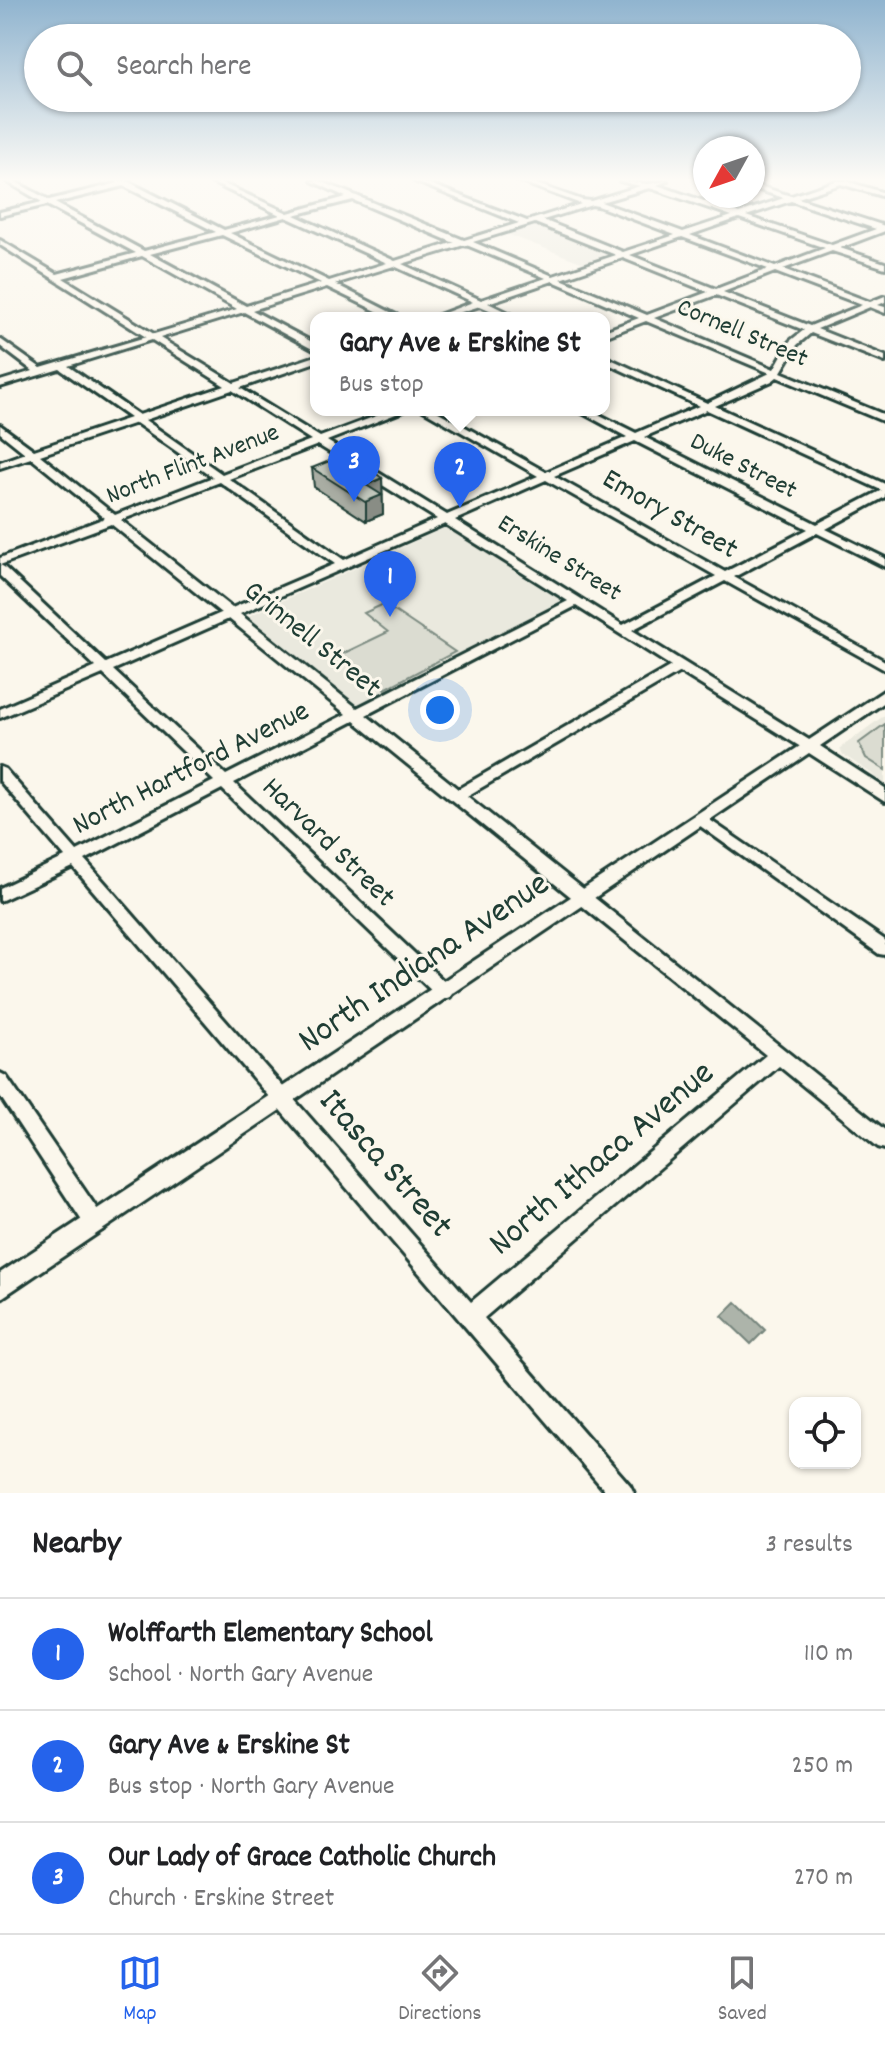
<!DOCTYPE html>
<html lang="en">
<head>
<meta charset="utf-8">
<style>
  :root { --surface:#fff; --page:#f6f6f6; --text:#202124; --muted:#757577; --line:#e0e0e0; --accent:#2563eb }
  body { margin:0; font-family:Dekko,sans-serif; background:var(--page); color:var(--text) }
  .controls { position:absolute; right:24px; bottom:24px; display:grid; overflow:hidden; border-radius:16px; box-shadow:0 2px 6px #0004 }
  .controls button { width:72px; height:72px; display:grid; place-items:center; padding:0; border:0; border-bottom:2px solid var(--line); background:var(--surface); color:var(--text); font:40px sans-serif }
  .compass { position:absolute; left:693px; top:136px; width:72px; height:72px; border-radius:50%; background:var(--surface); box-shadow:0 2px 6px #0004; rotate:230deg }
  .you { position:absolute; left:440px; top:710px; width:28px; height:28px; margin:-20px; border:6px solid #fff; border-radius:50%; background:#1a73e8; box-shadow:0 0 0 12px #1a73e833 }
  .badge { display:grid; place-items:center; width:52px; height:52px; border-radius:50%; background:var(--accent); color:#fff; font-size:26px; font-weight:700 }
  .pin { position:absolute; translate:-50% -66px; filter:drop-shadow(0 2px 4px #0008) }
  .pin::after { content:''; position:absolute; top:42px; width:28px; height:24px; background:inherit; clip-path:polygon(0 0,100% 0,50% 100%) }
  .popup { position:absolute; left:310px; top:312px; width:300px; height:104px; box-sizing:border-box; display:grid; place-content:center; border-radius:16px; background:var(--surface); filter:drop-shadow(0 2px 6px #0005); font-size:26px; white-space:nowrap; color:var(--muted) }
  .popup b { font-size:30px; color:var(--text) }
  .popup::after { content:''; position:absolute; left:50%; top:100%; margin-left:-16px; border:16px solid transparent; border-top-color:var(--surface) }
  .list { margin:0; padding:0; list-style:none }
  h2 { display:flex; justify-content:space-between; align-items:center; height:104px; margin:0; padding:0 32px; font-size:34px }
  h2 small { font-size:26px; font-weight:400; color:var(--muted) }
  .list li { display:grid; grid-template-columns:52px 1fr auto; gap:24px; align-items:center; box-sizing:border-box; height:112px; padding:0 32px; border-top:2px solid var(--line) }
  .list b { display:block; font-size:30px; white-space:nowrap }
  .list p { margin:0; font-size:26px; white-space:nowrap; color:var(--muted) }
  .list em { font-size:26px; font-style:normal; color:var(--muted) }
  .icon { flex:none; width:44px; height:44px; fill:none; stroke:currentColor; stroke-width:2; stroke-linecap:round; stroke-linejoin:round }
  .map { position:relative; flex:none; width:885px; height:1493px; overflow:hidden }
  .search { position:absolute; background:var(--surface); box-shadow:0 2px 6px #0004; left:24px; right:24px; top:24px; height:88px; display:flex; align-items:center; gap:20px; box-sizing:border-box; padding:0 28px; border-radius:44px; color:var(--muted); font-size:30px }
  .sheet { height:440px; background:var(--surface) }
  nav { display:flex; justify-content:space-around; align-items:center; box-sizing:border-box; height:112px; border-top:2px solid var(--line); background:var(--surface); font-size:22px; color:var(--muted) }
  nav a { display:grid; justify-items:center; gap:4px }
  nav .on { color:var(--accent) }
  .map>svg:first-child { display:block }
  .built { fill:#eae9de }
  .green { fill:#dbdcd1; stroke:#7d8c82; stroke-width:2 }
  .water { fill:#adb4aa; stroke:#74847b; stroke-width:2 }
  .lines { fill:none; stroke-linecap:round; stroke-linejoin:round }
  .minor-casing { stroke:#1f3d34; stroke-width:6 }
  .major-casing { stroke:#1f3d34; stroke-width:6 }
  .minor { fill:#fbf7ec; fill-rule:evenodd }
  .major { fill:#fbf7ec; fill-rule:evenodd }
  .wall { fill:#a9ada3; stroke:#1f3d34; stroke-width:2 }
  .shaded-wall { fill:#898d85; stroke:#1f3d34; stroke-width:2 }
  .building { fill:#c4c9be; stroke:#1f3d34; stroke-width:2 }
  .labels { text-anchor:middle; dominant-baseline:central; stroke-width:6; stroke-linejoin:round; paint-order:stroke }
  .far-street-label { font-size:26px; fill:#1f3d34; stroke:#fbf7ec }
  .street-label { font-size:30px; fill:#1f3d34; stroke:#fbf7ec }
  .near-street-label { font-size:36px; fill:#1f3d34; stroke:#fbf7ec }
</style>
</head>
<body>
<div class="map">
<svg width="885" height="1493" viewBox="0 0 885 1493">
  <rect width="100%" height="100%" fill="#fbf7ec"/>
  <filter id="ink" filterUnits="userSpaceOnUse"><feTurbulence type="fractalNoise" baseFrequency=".0125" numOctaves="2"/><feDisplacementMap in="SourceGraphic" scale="16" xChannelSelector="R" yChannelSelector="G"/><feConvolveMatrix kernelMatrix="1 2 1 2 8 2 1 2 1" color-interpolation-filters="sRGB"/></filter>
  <g filter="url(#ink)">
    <!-- built -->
    <path class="built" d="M537,223L617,255L589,265L504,233Z
      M447,527L566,601L359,707L246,617Z
      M885,715V788L872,774L842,754L840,748Z"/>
    <!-- green -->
    <path class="green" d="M384,604L455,652L385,689L338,656L388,632L364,613Z
      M885,724V770L866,758L859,743Z"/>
    <!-- water -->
    <path class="water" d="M736,1302L765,1330L751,1344L722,1316Z"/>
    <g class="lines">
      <defs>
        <path id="minor" d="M6,181H14L49,200L118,183L116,181H127L224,230L280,215L209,181H217L288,213L346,197L312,181H320L464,240L519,223L414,181H422L527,221L581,204L519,181H528L582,200L591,201L640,186L620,181L648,184L667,181L657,185L739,213L784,198L753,188V184L791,196L836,181H846L885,193V197L841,184L798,198L885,226V231L840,248L885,263V268L832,251L783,269L870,302L885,296V302L878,305L885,307V313L870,307L817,329L885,356V362L811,333L797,345L781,372L885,415V422L777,377L772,381L715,406L885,484V497L826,529L885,558V567L817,533L734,577L885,661V670L725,581L632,630L814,743L816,746L814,749H804L680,672L467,796L885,1130V1149L878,1147L779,1066L484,1318L630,1485L634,1493H607L73,867L0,901V888L65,857L0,781V767L5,769L77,851L214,781L103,674L0,718V709L96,667L0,576V558L105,518L31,458L0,468V462L25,453L0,433V425L34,450L130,418L60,369L0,387V381L33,371L0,346V339L41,368L146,337L0,245V240L57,274L136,253L47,205L0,216V212L42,202ZM124,186L216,232L144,251L55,203ZM649,188L653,189L732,216L683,232L601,202ZM353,200L452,242H455L395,261L294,215ZM791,201L876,229L832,245L746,216ZM592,205L598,206L675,235L623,252L543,220ZM286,217L387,263L329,281L230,233ZM739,218L825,248L775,267L690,235ZM535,223L616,255L553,276L473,242ZM222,235L321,283L246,306L150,254ZM682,237L768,269L716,289L630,255ZM464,245L469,246L546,278L481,300L402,264ZM142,256L237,309L154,334L63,278ZM623,258L708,292L647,315L561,279ZM394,266L473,302L431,318H443L480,306L508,318H519L488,303L553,281L639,318L604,331V337L646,321L770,373L707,403L604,356V362L699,406L636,433L590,410H577L627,437L546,472L435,410H423L538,476L447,515L327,441L406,410H392L320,437L240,388L316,362V356L234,383L160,338L244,312L316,351V344L252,310L327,287L391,318H402L335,284ZM775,272L862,305L810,326L723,292ZM716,295L804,330L790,341L774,369L654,318ZM152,340L225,386L139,415L68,366ZM232,390L311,440L222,474L145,420ZM707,410L881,490H882L817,524L644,437ZM136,423L213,477L115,515L40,455ZM635,441L808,529L725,572L554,476ZM318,445L437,519L344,560L229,479ZM546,480L716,576L623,625L455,520ZM220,482L335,564L232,608L121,520ZM111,524L221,613L106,663L4,567L0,565ZM445,524L568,601L357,708L240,614ZM576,606L671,666L458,789L366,715ZM229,619L346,714L226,775L113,670ZM354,721L766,1055L471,1302L85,860L222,789L438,997L444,999L450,997L453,992L450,987L234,783Z
          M701,814L885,940V955L879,954L696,823L694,819L696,815Z
          M0,1073L6,1076L102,1216L105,1223L102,1230L95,1232L88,1230L0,1096Z"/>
        <path id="major" d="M885,690V702L820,746L885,788V802L809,753L0,1299V1273Z"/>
      </defs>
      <!-- minor casing -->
      <use href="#minor" class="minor-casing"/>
      <!-- major casing -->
      <use href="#major" class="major-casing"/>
      <!-- minor -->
      <use href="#minor" class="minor"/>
      <!-- major -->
      <use href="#major" class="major"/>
    </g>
    <!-- wall -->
    <path class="wall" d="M312,468L382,478L383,514L366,521L314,487Z"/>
    <!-- shaded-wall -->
    <path class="shaded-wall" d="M382,478L383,514L366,521V485Z"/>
    <!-- building -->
    <path class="building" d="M344,455L370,469L382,478L366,485L382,495L365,502L312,468Z"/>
  </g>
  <!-- sky -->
  <linearGradient id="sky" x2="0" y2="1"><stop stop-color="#90b4cf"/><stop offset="0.46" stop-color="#fdfbf6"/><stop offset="1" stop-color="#fdfbf6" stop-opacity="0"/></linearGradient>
  <rect width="885" height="390" fill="url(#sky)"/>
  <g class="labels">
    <!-- far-street labels -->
    <g class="far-street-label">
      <text transform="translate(742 334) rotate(23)">Cornell Street</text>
      <text transform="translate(193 465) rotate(-21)">North Flint Avenue</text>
      <text transform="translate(743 467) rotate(27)">Duke Street</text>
      <text transform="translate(559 559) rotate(32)">Erskine Street</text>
    </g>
    <!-- street labels -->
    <g class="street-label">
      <text transform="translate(669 516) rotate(30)">Emory Street</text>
      <text transform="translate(311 641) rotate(39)">Grinnell Street</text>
      <text transform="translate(192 770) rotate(-27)">North Hartford Avenue</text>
      <text transform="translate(327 844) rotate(44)">Harvard Street</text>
    </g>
    <!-- near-street labels -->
    <g class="near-street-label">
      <text transform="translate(425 964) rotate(-34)">North Indiana Avenue</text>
      <text transform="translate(603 1160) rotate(-40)">North Ithaca Avenue</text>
      <text transform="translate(384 1165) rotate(49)">Itasca Street</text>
    </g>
  </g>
</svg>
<div class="controls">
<button><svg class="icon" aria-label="locate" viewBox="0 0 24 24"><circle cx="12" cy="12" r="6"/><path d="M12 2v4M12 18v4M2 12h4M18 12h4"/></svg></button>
</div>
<svg class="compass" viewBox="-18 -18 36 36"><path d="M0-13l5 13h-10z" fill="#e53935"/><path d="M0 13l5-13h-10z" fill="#757577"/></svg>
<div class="you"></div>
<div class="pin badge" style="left:390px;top:617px">1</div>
<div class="pin badge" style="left:460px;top:508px">2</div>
<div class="popup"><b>Gary Ave &amp; Erskine St</b>Bus stop</div>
<div class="pin badge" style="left:354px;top:502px">3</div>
<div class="search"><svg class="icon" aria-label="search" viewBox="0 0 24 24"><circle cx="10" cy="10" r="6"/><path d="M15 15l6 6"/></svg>Search here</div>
</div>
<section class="sheet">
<h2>Nearby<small>3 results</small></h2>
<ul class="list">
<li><span class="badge">1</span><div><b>Wolffarth Elementary School</b><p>School · North Gary Avenue</p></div><em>110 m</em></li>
<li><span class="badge">2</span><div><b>Gary Ave &amp; Erskine St</b><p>Bus stop · North Gary Avenue</p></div><em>250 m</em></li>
<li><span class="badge">3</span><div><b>Our Lady of Grace Catholic Church</b><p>Church · Erskine Street</p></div><em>270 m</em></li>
</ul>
</section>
<nav>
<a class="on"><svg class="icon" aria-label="map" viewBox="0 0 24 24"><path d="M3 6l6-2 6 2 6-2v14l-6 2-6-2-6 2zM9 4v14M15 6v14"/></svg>Map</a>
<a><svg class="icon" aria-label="directions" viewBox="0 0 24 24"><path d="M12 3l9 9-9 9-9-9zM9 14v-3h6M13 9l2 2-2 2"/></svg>Directions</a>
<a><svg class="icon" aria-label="saved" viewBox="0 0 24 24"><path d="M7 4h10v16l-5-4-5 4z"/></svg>Saved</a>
</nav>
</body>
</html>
